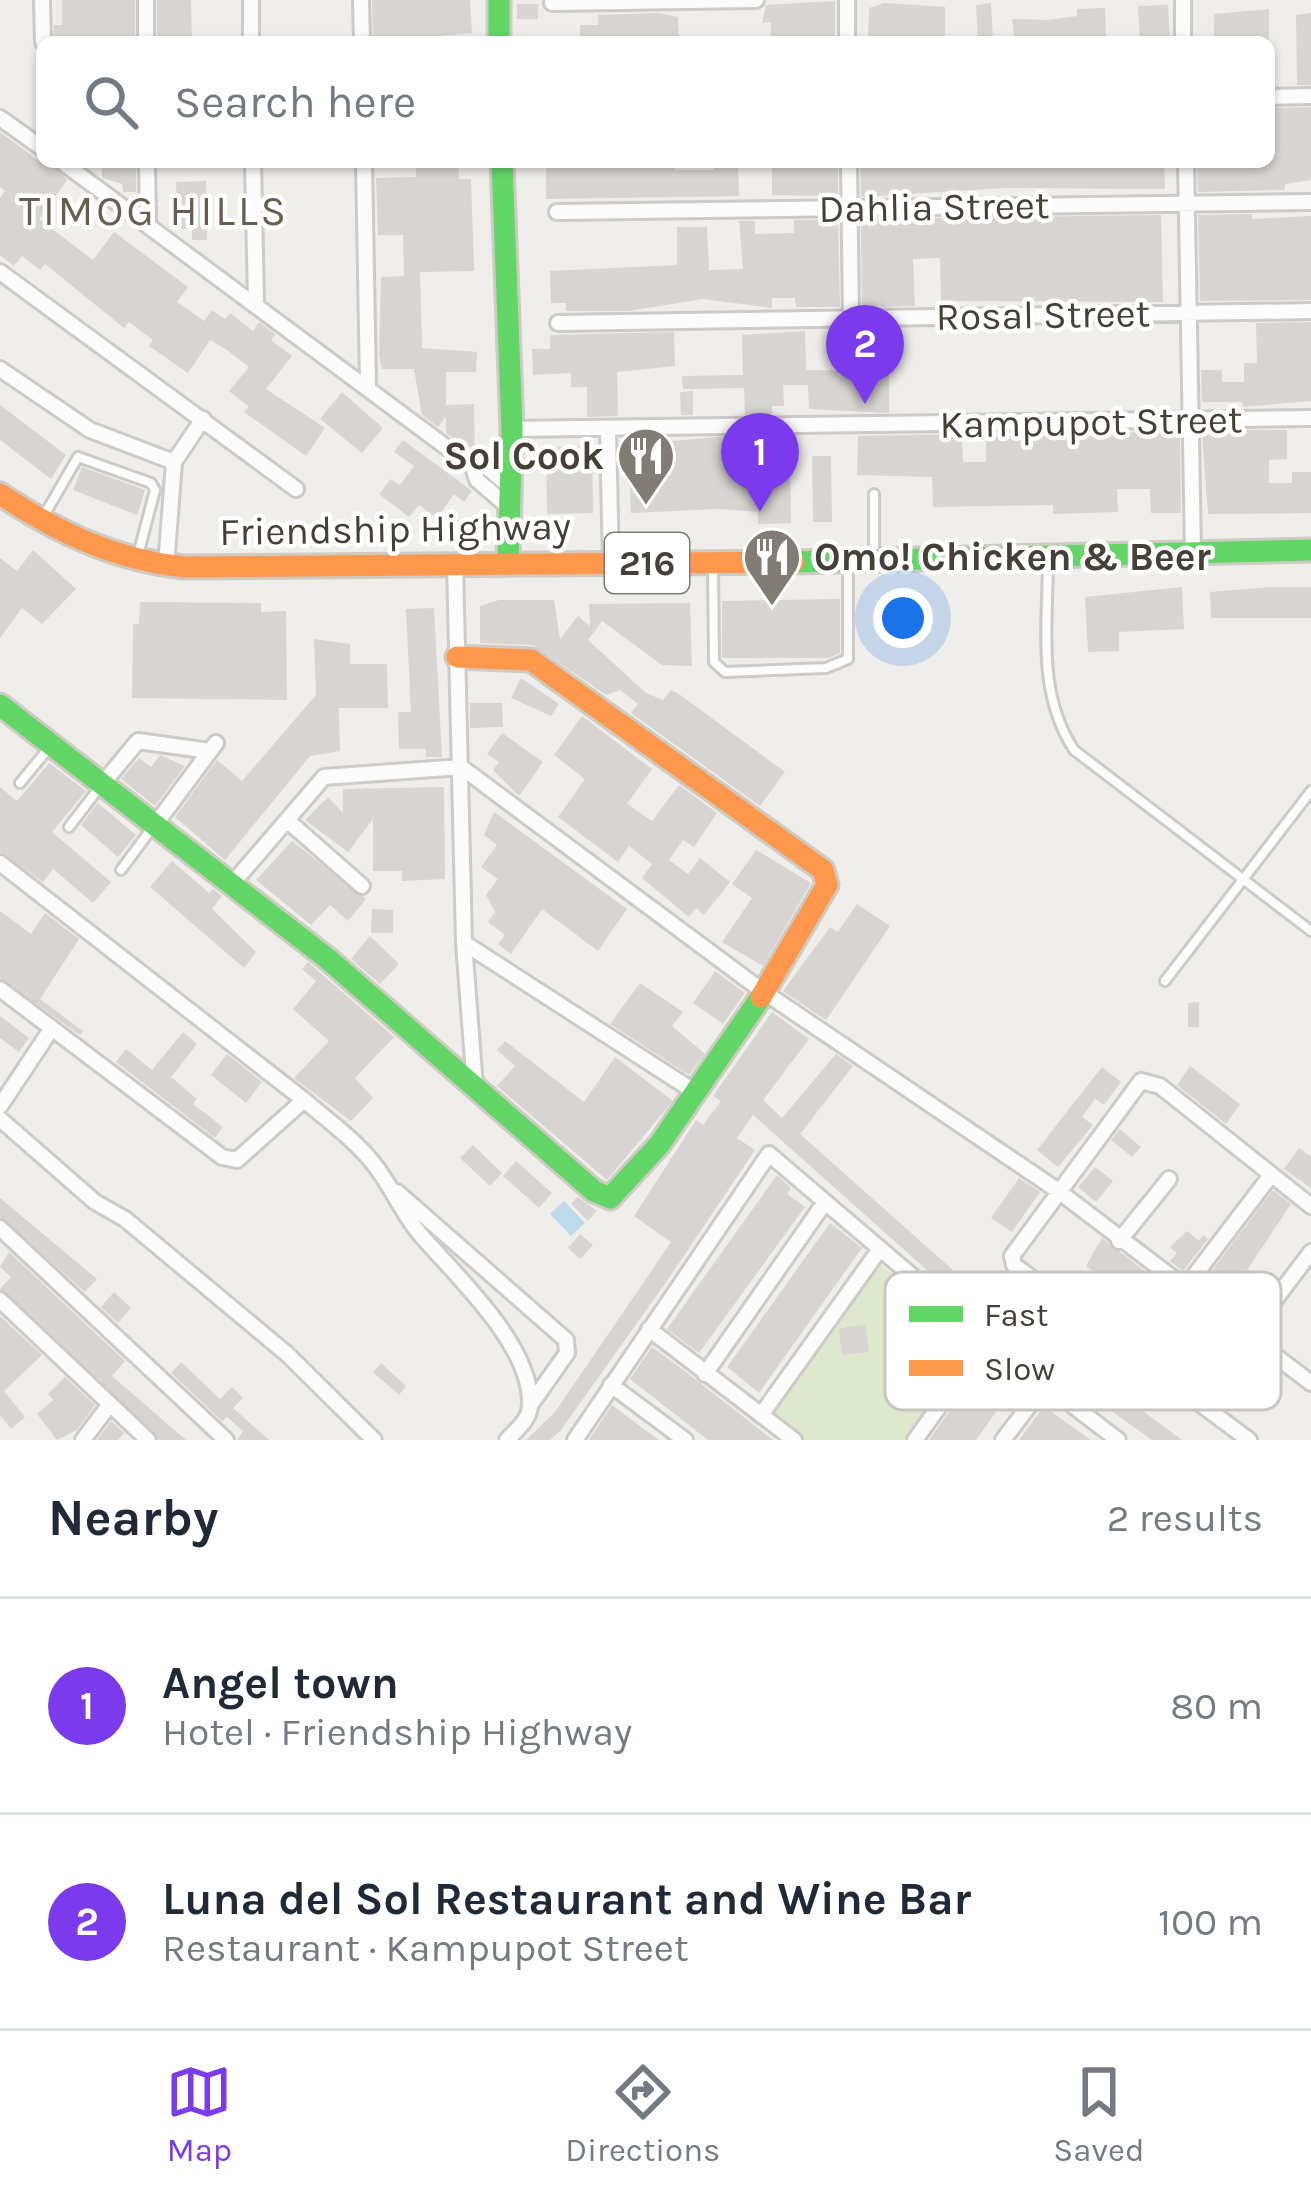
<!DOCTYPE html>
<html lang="en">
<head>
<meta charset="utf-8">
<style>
  :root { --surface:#fff; --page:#f6f6f7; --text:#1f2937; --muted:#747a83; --line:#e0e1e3; --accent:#7c3aed }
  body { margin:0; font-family:Karla,sans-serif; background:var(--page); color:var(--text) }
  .you { position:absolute; left:903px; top:618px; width:42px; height:42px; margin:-30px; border:9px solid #fff; border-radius:50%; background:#1a73e8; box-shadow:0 0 0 18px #1a73e833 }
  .badge { display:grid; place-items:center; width:78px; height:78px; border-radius:50%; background:var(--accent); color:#fff; font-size:39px; font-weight:700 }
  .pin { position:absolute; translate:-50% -99px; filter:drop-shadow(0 3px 6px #0008) }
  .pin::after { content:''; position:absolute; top:63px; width:42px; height:36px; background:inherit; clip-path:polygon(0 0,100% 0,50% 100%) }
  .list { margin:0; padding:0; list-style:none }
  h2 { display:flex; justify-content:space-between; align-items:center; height:156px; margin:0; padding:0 48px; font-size:51px }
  h2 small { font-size:39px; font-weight:400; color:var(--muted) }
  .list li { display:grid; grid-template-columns:78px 1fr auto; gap:36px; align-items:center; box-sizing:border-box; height:216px; padding:0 48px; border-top:3px solid var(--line) }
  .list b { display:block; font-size:45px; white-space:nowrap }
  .list p { margin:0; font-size:39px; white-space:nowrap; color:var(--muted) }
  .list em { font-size:39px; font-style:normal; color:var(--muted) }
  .icon { flex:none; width:66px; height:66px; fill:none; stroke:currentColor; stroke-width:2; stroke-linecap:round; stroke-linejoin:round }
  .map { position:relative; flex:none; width:1311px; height:1440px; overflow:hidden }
  .search { position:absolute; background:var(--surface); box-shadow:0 3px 9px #0004; left:36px; right:36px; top:36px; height:132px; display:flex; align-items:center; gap:30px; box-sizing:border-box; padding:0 42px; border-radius:18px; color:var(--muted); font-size:45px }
  .sheet { height:588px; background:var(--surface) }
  nav { display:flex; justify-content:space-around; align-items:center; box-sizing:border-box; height:168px; border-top:3px solid var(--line); background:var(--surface); font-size:33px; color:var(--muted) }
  nav a { display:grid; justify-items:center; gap:6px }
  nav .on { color:var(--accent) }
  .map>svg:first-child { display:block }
  .green { fill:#dee8cc }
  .water { fill:#bedbec }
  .building { fill:#d8d5d2 }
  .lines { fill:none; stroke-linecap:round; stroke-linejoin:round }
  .lane-casing { stroke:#cdcac7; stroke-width:14 }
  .street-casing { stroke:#cdcac7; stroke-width:20 }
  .fast-casing { stroke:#cecbc2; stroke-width:27 }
  .slow-casing { stroke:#cecbc2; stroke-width:27 }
  .lane { stroke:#fdfcfc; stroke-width:8 }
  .street { stroke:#fdfcfc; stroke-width:14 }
  .fast { stroke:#63d668; stroke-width:21 }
  .slow { stroke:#ff974d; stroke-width:21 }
  .labels { text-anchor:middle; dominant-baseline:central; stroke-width:9; stroke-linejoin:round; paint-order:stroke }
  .shield { fill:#fff; stroke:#7e7973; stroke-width:3 }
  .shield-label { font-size:36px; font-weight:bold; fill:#463f37 }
  .street-label { font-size:39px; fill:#463f37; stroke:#fff }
  .poi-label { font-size:39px; font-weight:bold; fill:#463f37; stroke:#fff; text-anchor:end }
  .neighbourhood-label { font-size:42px; letter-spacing:3px; fill:#685d4f; stroke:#fff }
  .key { fill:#fff; stroke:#c8c5c3; stroke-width:3 }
  .key-label { font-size:33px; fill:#463f37 }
</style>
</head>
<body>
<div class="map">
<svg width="1311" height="1440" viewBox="0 0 1311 1440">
  <rect width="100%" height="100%" fill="#f0eeeb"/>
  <!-- green -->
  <path class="green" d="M880,1264L973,1344L906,1440H804L770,1414Z"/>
  <!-- water -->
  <path class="water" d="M564,1201L585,1223L571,1236L550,1214Z"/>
  <!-- building -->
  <path class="building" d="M62,0H135V42H54V25H62Z
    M157,0H191L192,42H157Z
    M372,0H470L472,33L373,42Z
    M835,1V42L771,36V22L762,23L766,5Z
    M884,3L945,7V42H868L869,8Z
    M991,3L993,42H978L976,5Z
    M517,4H538V19H517Z
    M1168,5L1170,40L1140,42L1138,6Z
    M1105,8L1106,42H1015L1012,19L1048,20L1077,16V9Z
    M1269,9V42H1214V14Z
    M659,13L678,17L679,42L580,41V25H598V15Z
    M1311,13V85H1297L1296,15Z
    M1311,107V180L1285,184V190L1198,192L1197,162H1269V108Z
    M0,132L46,166L51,162L67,180L39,219L93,260L114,232L188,287L177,302L204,321L212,310L225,319L230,313L253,331L259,322L275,334L271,340L292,356L266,389L325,428L306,456L244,412L249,407L229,391L249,367L227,350L210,340L188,373L149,346L153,340L129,322L124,328L45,264L40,270L22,256L14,266L0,255V198L5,191L0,187Z
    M102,162H136V192H123L122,184L102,178Z
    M416,162H458L459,179H471L474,271L420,272L422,348L477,352L476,372H446V405L474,404L475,455L446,433V417L438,427L422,415L414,369H382L379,355L381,277L404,276L403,235H378L376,178L416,177Z
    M675,162V170H714V164L738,163L739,196L546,199V164Z
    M772,162H838V196L772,195Z
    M860,162H1164L1165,189L1005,188L861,197Z
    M206,181L207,240H192V229H181L177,220L176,182Z
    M1252,214V219L1311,216V300L1200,301L1198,215Z
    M1161,215L1163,302L941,301L940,258L913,259L915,306L862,307L861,219Z
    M794,220H838L840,307H796L795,298H772V308L703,299L629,311H566V303H551L550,271L677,265V227H707L709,270L743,269L739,221H755V234L794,233Z
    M1311,322V401L1243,407L1242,402H1202L1201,370H1222V382H1244V363H1257L1256,323Z
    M805,331L806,370L889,371V413L809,409L808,385H783L784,406H772V414L745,415L744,388L683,389L682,376L743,375L742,335Z
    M674,332L675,366L617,372L618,416L587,417V387H571V373L533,375L532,349H550V335Z
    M693,391V415H681L680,392Z
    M342,392L383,428L362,453L320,419Z
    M0,405L66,455L51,479L0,440Z
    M1220,430H1287V459L1269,460V483H1292V472H1311V513L1208,514L1202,435H1220Z
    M1180,431L1181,513H1151L1150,489H1117L1118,512L1053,514V505L933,507L932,477L857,475L858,436L962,434L963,462H986V436Z
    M718,437H753V453L790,452L791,523L758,524V512L719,509L631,513L628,445Z
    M403,440L472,491L464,502L454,494L437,518L419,505L409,517L379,494L391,479L400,485L414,466L394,452Z
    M592,446L593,513L547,514L546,447Z
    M812,456H831L832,522H813Z
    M82,467L145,490L137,515L73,490Z
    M33,550L76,589L42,624L22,608L0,638V558L17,571Z
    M1182,587L1184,629L1119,632V651L1088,652L1085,597Z
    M1272,587H1311V618H1211L1210,592Z
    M840,599V653L828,658H722V601Z
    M499,600H554L560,639L578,616L590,626L589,604L690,603L692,666L662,665L602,621L588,640L646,693L663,700L671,690L679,694L785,772L760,806L631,713L638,704L620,690L606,695L533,645L480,643V606Z
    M140,602L261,603V612L286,611L287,700L132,698L133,624H139Z
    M434,608L442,757H426V749H399L398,712H411L406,609Z
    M314,639L350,644V664H387L388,708H339L340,751L310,756L225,860L175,817L217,760L242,781L316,695Z
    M521,678L559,704L551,716L511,698Z
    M470,703H502L503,727L470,728Z
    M582,716L652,769L627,804L652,821L679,785L717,813L694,847L683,840L669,860L688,874L700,858L730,882L704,915L696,908L689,917L642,878L652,864L629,846L618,862L558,817L585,779L554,755Z
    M502,733L543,762L519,796L493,770L499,762L487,754Z
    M160,755L185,766L155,806L121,779L139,758L151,767Z
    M49,763L86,791L52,832L111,882L93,903L53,869L43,882L0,852V787L17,801Z
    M444,787L445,879L402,881V871H373V819L348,852L305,820L328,797L343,813V789Z
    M98,803L136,835L118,857L81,825Z
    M494,812L627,909L598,951L542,909L511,954L498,944L505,935L488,922L495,912L486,895L498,879L481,867L497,845L484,835Z
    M292,841L366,899L348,921L330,905L311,925L256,880Z
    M756,850L811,883L763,966L722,942L752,898L732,884Z
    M172,861L209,893L213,889L222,896L212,909L256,952L244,968L150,887Z
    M857,904L890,926L826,1020L783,991L830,927L838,932Z
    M372,909L393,910V933H371Z
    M0,911L31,934L45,913L79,939L40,999L83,1031L80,1035L0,978Z
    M370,936L399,964L380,984L351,959Z
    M308,962L394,1037L355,1078L373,1098L351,1121L294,1078L329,1041L293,1009L316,981L302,969Z
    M715,971L745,993L723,1024L693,1003Z
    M640,983L683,1012L672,1026L705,1054L689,1075L610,1024Z
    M1199,1002V1027H1188V1003Z
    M772,1012L809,1039L763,1100L782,1118L836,1054L853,1066L800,1134L991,1304L994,1301L1182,1440H1152L975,1313L753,1115L737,1138L755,1150L669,1278L561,1430L550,1440H526L555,1412L671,1242L634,1216L696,1120L703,1125L721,1101L713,1096Z
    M0,1016L29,1038L19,1052L0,1038Z
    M183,1032L197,1044L171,1077L197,1099L193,1104L223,1127L215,1138L116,1062L126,1049L152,1070Z
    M505,1041L584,1102L615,1057L673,1101L607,1180L497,1086L515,1066L497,1050Z
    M227,1054L262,1082L246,1103L211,1075Z
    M1190,1066L1240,1104L1226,1124L1177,1085Z
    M1102,1067L1121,1082L1104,1105L1095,1099L1082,1117L1093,1125L1058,1167L1037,1150Z
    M1120,1129L1141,1147L1132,1157L1111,1140Z
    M473,1145L502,1173L490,1186L460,1158Z
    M1299,1148L1311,1157V1188L1284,1169Z
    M516,1161L552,1193L539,1208L503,1176Z
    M1095,1167L1113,1181L1096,1202L1078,1187Z
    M777,1175L791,1188L787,1194L805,1207L699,1353L667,1329Z
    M1019,1178L1040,1192L1012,1232L991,1218Z
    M1273,1190L1291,1204L1226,1302L1201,1285Z
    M578,1197L597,1211L588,1221L571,1204Z
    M0,1198L97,1279L85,1292L0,1217Z
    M830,1223L862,1248L759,1393L727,1367Z
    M1187,1231L1199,1241L1203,1235L1208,1239L1183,1271L1170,1261L1177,1253L1170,1247Z
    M580,1234L593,1245L580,1259L568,1248Z
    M1102,1238L1182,1300L1163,1324L1086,1266Z
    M9,1252L125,1361L112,1376L186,1440H159L0,1289L11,1277L0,1267Z
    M114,1292L131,1308L118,1323L101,1307Z
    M0,1316L42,1355L4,1391L25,1417L11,1429L0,1415Z
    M865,1324L869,1352L842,1355L839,1329Z
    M652,1347L686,1372L773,1440H708L690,1426L630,1379Z
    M989,1356L1020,1379L991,1419L976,1440H929Z
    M181,1362L220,1399L232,1387L243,1398L233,1408L269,1440H237L243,1431L227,1417L222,1421L171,1373Z
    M381,1363L406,1386L399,1395L373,1372Z
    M65,1377L95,1405L77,1430L57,1440L37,1414L53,1400L48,1394Z
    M612,1405L640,1426L659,1440H589Z
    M1044,1406L1060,1418L1091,1440H1019Z
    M111,1421L124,1433L118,1440H97Z"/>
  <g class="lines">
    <defs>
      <path id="lane" d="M874,494V559
        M42,519L78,457L151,483L155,490L138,555
        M1048,558C1048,625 1036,692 1074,750L1311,931
        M713,564L714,662L725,672L826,668L848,659V567
        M20,783L48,749
        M69,827L99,788
        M121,870L152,828
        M1165,981L1311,791"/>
      <path id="street" d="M42,0L43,42
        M146,0V42
        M251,0V42
        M361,0L362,42
        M847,0V42
        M1183,0V42
        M552,3L756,0
        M1269,97L1311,96
        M0,118L42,148
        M62,162L473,467L477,480L511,509
        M147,162L148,223
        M253,162L256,302
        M364,162L368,385
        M849,162L851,319
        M1186,162L1193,552
        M557,212L1311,202
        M0,272L296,489
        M558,323L1311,311
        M0,369L90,430L174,462
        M512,429L1311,418
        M608,430L611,563
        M473,467H487L511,488
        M455,564L464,943L475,1087
        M166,566L174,462L203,419
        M104,782L138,741L210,751
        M288,821L362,886
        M155,825L216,743
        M0,863L304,1100L237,1160L222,1157L0,989
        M232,884L324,777L461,767L761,990L1057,1190L1311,1383
        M464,943L695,1092
        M304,1100C327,1120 354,1139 373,1163C391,1185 401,1211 419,1233C454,1274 530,1343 530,1402C531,1419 518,1428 507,1440
        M0,1106L52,1028
        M0,1119L95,1202L125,1219L287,1354L374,1440
        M397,1192L566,1340L567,1353L531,1404
        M0,1228L226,1440
        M1119,1241L1169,1179
        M1185,1288L1271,1175
        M0,1300L148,1440
        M649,1329L794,1440
        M1249,1334L1311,1252
        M705,1374L825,1202
        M611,1385L685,1440
        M761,1415L880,1249
        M83,1440L110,1404
        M575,1440L769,1154L987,1340L1118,1440
        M915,1440L987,1340
        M1003,1440L1044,1386
        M1249,1440L1014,1265L1012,1256L1141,1081L1160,1086L1311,1206"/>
      <path id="fast" d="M499,0V42
        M502,162L512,429L508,562
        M794,562L1311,550
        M0,705L328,959L594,1191L610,1198L659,1145L761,997"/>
      <path id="slow" d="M0,494C57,532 115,560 184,567L794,562
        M457,657L531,660L823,870L827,885L761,997"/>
    </defs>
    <!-- lane casing -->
    <use href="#lane" class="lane-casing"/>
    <!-- street casing -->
    <use href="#street" class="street-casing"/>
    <!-- fast casing -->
    <use href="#fast" class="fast-casing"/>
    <!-- slow casing -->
    <use href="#slow" class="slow-casing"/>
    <!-- lane -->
    <use href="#lane" class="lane"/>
    <!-- street -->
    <use href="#street" class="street"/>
    <!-- fast -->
    <use href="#fast" class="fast"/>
    <!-- slow -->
    <use href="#slow" class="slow"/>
  </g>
  <!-- icons -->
  <defs>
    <symbol id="restaurant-pin" viewBox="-11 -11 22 30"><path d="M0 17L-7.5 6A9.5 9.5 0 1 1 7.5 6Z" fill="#827c76" stroke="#fff"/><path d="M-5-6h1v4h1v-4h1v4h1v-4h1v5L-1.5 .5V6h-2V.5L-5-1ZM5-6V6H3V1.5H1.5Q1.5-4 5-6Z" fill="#fff"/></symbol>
  </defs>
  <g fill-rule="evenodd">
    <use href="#restaurant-pin" x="613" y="423" width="66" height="90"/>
    <use href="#restaurant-pin" x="739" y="524" width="66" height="90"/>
  </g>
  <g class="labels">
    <!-- shield labels -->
    <rect class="shield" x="605" y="533" width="84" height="60" rx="9"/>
    <g class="shield-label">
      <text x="647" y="563">216</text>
    </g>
    <!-- street labels -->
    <g class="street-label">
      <text transform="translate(934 207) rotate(-1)">Dahlia Street</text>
      <text transform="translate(1043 315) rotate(-1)">Rosal Street</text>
      <text transform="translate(1091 422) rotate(-1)">Kampupot Street</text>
      <text transform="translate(395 529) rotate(-1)">Friendship Highway</text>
    </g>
    <!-- poi labels -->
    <g class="poi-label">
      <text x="604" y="456">Sol Cook</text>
      <text x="814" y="557" text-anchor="start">Omo! Chicken &amp; Beer</text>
    </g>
    <!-- neighbourhood labels -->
    <g class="neighbourhood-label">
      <text x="154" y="211">TIMOG HILLS</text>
    </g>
  </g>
  <!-- legend -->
  <rect x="885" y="1272" width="396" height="138" rx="18" class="key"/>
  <rect x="909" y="1306" width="54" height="16" fill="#63d668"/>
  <rect x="909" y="1360" width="54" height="16" fill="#ff974d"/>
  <g class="key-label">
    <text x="984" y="1326">Fast</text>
    <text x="984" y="1380">Slow</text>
  </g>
</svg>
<div class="you"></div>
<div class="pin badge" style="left:760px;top:512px">1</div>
<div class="pin badge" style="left:865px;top:404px">2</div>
<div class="search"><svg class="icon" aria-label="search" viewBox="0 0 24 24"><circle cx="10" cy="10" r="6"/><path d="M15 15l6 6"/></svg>Search here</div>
</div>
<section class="sheet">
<h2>Nearby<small>2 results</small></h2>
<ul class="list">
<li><span class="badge">1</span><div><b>Angel town</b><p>Hotel · Friendship Highway</p></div><em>80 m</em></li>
<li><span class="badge">2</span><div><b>Luna del Sol Restaurant and Wine Bar</b><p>Restaurant · Kampupot Street</p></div><em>100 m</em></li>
</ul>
</section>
<nav>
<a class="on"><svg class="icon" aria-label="map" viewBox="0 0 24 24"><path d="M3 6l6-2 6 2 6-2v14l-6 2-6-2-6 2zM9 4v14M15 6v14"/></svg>Map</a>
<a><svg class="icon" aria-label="directions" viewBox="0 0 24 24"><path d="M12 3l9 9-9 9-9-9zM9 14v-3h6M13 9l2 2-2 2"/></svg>Directions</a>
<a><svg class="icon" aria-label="saved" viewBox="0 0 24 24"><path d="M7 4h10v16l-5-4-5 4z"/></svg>Saved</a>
</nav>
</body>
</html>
